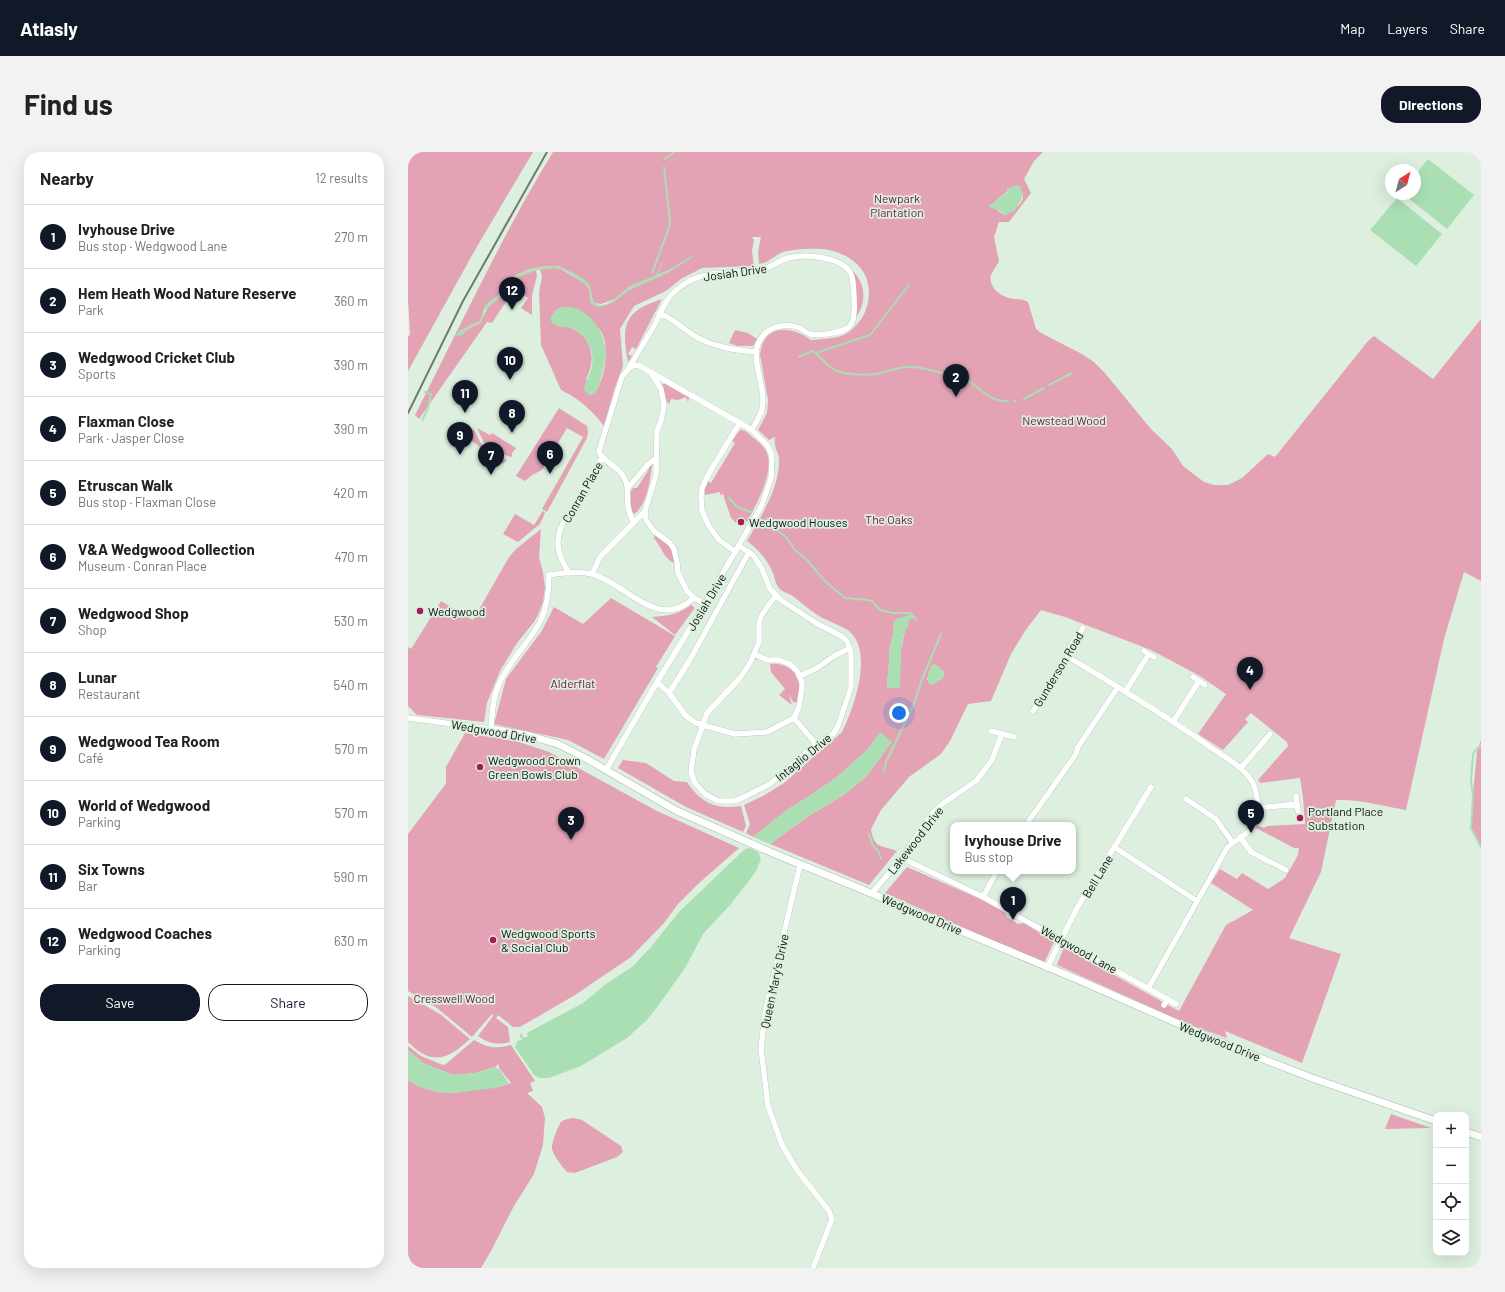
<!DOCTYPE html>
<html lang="en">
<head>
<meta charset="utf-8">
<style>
  :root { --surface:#fff; --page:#f2f2f2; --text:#222; --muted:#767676; --line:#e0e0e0; --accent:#111827 }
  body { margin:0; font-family:Barlow,sans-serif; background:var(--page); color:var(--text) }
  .controls { position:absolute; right:12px; bottom:12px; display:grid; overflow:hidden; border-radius:8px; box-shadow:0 4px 16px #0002 }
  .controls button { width:36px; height:36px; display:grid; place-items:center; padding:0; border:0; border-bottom:1px solid var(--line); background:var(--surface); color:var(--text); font:20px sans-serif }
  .compass { position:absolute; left:977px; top:12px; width:36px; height:36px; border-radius:50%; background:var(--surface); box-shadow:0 4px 16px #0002; rotate:36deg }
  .you { position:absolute; left:491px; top:561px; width:14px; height:14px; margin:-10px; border:3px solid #fff; border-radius:50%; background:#1a73e8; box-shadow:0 0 0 6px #1a73e833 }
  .badge { display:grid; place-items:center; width:26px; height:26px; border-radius:50%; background:var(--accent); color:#fff; font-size:13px; font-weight:700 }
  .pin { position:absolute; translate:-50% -33px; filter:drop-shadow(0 1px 2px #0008) }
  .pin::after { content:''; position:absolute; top:21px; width:14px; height:12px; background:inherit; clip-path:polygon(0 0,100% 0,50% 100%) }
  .popup { position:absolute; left:542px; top:670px; width:126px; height:52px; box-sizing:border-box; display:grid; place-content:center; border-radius:8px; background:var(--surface); filter:drop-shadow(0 1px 3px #0005); font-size:13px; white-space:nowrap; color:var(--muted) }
  .popup b { font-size:15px; color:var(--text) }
  .popup::after { content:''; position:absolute; left:50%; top:100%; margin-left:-8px; border:8px solid transparent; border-top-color:var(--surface) }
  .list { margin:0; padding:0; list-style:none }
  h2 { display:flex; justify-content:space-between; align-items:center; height:52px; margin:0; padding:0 16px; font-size:17px }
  h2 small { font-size:13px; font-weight:400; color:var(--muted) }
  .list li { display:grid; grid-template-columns:26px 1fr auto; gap:12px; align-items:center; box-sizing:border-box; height:64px; padding:0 16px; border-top:1px solid var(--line) }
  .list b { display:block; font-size:15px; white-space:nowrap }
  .list p { margin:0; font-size:13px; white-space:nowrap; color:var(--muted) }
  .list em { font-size:13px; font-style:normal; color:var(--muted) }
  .actions { display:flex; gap:8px; padding:12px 16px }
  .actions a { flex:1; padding:9px 0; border:1px solid var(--accent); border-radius:16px; text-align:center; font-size:14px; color:var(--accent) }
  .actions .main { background:var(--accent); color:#fff }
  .icon { flex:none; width:22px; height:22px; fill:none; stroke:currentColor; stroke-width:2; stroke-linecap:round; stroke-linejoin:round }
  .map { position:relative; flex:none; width:1073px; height:1116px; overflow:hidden; border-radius:16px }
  header { display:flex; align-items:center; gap:24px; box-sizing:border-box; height:56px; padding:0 20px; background:var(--accent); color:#fff }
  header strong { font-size:19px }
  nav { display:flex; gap:22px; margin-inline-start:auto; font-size:14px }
  .intro { display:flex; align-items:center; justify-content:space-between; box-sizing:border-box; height:96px; padding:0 24px }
  h1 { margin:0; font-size:28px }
  .button { padding:10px 18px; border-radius:16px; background:var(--accent); color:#fff; font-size:14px; font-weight:700 }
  main { display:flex; gap:24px; padding:0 24px }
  aside { flex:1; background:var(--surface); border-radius:16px; box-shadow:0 4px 16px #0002 }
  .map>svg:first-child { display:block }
  .green { fill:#e3a3b4; fill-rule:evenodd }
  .water { fill:#aadeb3 }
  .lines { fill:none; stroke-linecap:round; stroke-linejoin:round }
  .stream { stroke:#aadeb3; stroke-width:2 }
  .minor-casing { stroke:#a5b7a8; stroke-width:6 }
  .tertiary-casing { stroke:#a5b7a8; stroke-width:8 }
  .minor { stroke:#fff; stroke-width:5.5 }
  .tertiary { stroke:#fff; stroke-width:7 }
  .rail { stroke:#6f7b70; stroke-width:2 }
  .poi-dot { fill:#a91957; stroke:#ddf0df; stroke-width:1.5 }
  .labels { text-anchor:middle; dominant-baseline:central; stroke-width:3.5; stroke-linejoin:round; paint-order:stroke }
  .park-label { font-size:12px; fill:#6d203c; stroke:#ddf0df }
  .street-label { font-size:12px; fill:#0d140e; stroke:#ddf0df }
  .poi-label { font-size:12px; fill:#0d140e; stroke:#ddf0df; text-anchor:start }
</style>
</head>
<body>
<header>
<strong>Atlasly</strong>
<nav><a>Map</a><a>Layers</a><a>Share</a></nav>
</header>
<div class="intro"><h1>Find us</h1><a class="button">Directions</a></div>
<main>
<aside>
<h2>Nearby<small>12 results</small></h2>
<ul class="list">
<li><span class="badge">1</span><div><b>Ivyhouse Drive</b><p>Bus stop · Wedgwood Lane</p></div><em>270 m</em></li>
<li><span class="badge">2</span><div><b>Hem Heath Wood Nature Reserve</b><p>Park</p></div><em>360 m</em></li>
<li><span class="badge">3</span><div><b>Wedgwood Cricket Club</b><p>Sports</p></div><em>390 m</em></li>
<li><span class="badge">4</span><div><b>Flaxman Close</b><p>Park · Jasper Close</p></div><em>390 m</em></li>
<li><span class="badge">5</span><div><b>Etruscan Walk</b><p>Bus stop · Flaxman Close</p></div><em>420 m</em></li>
<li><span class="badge">6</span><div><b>V&amp;A Wedgwood Collection</b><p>Museum · Conran Place</p></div><em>470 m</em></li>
<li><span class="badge">7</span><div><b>Wedgwood Shop</b><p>Shop</p></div><em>530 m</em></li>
<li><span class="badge">8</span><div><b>Lunar</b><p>Restaurant</p></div><em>540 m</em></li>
<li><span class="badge">9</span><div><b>Wedgwood Tea Room</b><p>Café</p></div><em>570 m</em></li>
<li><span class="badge">10</span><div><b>World of Wedgwood</b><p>Parking</p></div><em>570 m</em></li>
<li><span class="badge">11</span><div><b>Six Towns</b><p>Bar</p></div><em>590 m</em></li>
<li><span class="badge">12</span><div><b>Wedgwood Coaches</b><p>Parking</p></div><em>630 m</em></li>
</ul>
<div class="actions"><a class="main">Save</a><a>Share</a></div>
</aside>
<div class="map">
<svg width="1073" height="1116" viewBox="0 0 1073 1116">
  <rect width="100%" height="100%" fill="#ddf0df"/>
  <!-- green -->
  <path class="green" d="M0,0H125L67,98L0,219V185L2,182L0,147Z
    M145,0H635L626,9L616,27L623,41L601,70H591L586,85L591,109C589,114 585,118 583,123C580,134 592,144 601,146C608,148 613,146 620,150L628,177L633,181L672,201L686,210L696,220L743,277L764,297L775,314L796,330L806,333H820L834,326L860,302L867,305L960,189L966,184L1025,227L1073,167V429L1056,420L1036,487L998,658C975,654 952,647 928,648L913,720L881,786L933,802L894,911L817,879L819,886L782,873L649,813L656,795L771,859L818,773L845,758L803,731L812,717L829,727L834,721L860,737L877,726L890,703L891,696H886L848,676L849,673L856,676L859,674L897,672L895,646L892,626L852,631L850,628L880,594L879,590L843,561L837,567L840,570L815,598L790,582L818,542L792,524L743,498L657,465L633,458L617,479L603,502L583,549L560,552L542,589L533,602L501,625L473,658L463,677C466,696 472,693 489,699L461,733L362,692L399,665L434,644L457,626L473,605L472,581L460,597L429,625L409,639L380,657L345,685L338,681L342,672L336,653L355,644L376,631L434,580C446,556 466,500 441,479C431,472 418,469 408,462C400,457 394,451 386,445C382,442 377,441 373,438C367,433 367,425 364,419C358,406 350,397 339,389C352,366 371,337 371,309C371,298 365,297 367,285L361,288L350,278L359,261L360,248L352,203C355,172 383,173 403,188C412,187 424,187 433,184C440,182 445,177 450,171C456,165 458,158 460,150C466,119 443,101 415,97C406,96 384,97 375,100C367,103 361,111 351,112L350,100L353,85H344L346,88L344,99L346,114L294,116L273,127L258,139L226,154L212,177L215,214L207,235L196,274C184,258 170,246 153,238L133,193L131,140L134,125L132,117L147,116L153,117L176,131L181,137L183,151L192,155L204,151L221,138L261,120L284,105L261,118L221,135L207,147L193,152L187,151L185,149L181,132L153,115C142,112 117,117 107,124C100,129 95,138 89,145C86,148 81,149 79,152C74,157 75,164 72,169L51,179H56L72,171L80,155L91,146L107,126L128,118L129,124L124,143V163L113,156L120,146L106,137L84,171L79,170L11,267L7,263C52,175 93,85 145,0ZM611,34C613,37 615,42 615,46C614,52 601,63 595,62C591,60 585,55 582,52H585C591,45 602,36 611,34ZM155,155C166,161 181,168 190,176C204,188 197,230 186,242L178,227C192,202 179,174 150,174L148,158ZM485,472L497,478L493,499L491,536H479L482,495L486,479ZM523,514L535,519L536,523L534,527L519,528Z
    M440,115C458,128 460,150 447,167L448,162Z
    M254,147L228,197L224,195L220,202L224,204L220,210C213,173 216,159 254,147Z
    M327,178L340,181L349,187L345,194H330L321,191Z
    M257,231L281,245L280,250L278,245L270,248L263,247L261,252L259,250L254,233Z
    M151,256L179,274L180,280L179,286L139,360L134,357L175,285L159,276L134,318L124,323L117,329L108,324Z
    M61,276L66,278L76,297L99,308L94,312L59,285Z
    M69,276L82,283L84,281L108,296L104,301V304L103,305L79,297Z
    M332,278C338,277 343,284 347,287C351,290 356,295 358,299C368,318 348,353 339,370L332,366L328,371L323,366L315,342L313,343L312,342V340L297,343V335L300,329L303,331L327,291L324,289Z
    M241,313H244C242,328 239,354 226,362L224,359L221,342L225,336H229L241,317Z
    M136,359L137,361L132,372L110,390L95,382L107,362L126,373L134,360Z
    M133,377L131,406L135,420L137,436L135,450L130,463L126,470L109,491L92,519L79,551L76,570L9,563L0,554V495L3,497L33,449L65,468L101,405L108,397Z
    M247,382C258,389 267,396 266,411C256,407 253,394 246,386Z
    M203,446L267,484L248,515L250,516L196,607L160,588L86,572L98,527L133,480L146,455L175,472Z
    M283,453L286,455V457L267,483L244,465C259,464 272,462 283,453Z
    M362,512C374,510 390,518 391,531C392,537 390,544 390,551L385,550L381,542L384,553L371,543L377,537L363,520Z
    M57,581L108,589L141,600L249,659L331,696L290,732L270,752L256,771L223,805L167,843L112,875H105L90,863L88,866L100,875L102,890C89,893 81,892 70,884L85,864L84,862L64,885L29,856L0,839V682L36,634L38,631V615Z
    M1073,588V695L1063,676L1064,652L1069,600Z
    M215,608L238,611L266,629L279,630C293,651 308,658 333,654L338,674L335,680L278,655L210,616Z
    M499,715L577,749L596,760L600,766L610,772L616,771L646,790L636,811L477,741Z
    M0,844L32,862L62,887C39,908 24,914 0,890Z
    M66,888C81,896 86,897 103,893L127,929L122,931L125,939L119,941L134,955L137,966L135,993L126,1022L106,1054L83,1099L73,1116H0V928L10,934L29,940L45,941L94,934L103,931L91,916V912L87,915L67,921L45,923L15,911L0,898V894L13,904L35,913L38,912Z
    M983,962L1023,976L977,977Z
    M165,966L174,968L213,994L215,1000L209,1005L167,1021L159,1020C155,1016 145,1003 144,997C143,992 150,974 153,970C156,967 161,967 165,966Z"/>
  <!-- water -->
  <path class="water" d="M1020,7L1066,43L1039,77L995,42H1007V23Z
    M611,33C619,47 611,48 606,60H602L597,64L592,59L581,55L582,52H585L593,44L600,40L598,37L600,36Z
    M989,46L1034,82L1008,114L962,78Z
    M284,104L285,105L261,120L221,138L204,151L192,155H188L183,151L181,137L176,131L156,118L147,116L130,118L116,122L107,126L91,146L80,155L77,158L74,168L72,171L58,178L55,183L48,184L51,179L72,169C74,165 74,159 76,155C79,150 86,147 90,143C96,137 101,128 109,123C117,118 138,114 147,114C155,114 175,125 180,131C185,137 181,152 192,153C204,153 211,141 220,136C229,131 239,127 248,123L255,108L250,123L261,118Z
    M155,155C177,153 194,175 197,194C199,203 196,214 194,222C192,230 191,237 186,242L181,243L176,238C177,229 183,222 184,214C187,197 177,179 160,175C153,174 147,175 143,169C142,161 148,158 155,155Z
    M504,462L506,464V466L501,468L500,475L496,481L493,499L492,536H479L482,495L486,479L485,472L488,467Z
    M526,512L532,515L536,523L534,527L524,533L520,531V523L523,514Z
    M472,580L484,590L457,626L434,644L399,665L362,692L345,685L380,657L409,639L429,625L460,597Z
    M342,696L350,700L353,707L348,719L343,726L322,753L295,782L277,816L250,854L239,868L219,886L173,914L141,926H132L126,923L107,895L109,889L114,888L112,884L113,881L116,886L120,884L119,881L175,851L198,832L224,815L243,795L271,760L337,697Z
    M0,898L15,911L45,923L67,921L87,915L92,918L101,932L87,936L45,941L29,940L10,934L0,928Z"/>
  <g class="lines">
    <!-- stream -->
    <path class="stream" d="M257,7L266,0
      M244,121L261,76L262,69L256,15
      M408,201L462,183L501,133
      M391,205L404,199C413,204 418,214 427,218C437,223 463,224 473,221C481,219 490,215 499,215C516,214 523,219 538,222C541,222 544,221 547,222C569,228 575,250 600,249
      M641,233L664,221
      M616,247L636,236
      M606,249H607
      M14,268C19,260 22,252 23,242L17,240
      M321,346L329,355L343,360
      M359,366L361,372L378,385L387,398L399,408L417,429L437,446L459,448L464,449L472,458L485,461H499L504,462L508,468
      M1073,593L1066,600L1065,603L1063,628L1065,645L1063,676L1073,695
      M476,619L478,610L506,552L513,530L533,482
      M461,682L465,694L470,699L473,707"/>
    <defs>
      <path id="minor" d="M251,161C266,167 273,175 285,183C304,195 327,198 348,200
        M221,215C226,208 230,201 234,194C238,186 244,179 248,170C256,153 261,141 278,131C301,117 327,122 352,118C362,116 370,109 380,106C397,102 431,104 442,120C446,126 445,136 446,144C446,151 447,160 445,168C444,171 441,176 438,177C431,181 410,184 402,182C399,181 395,178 392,176C382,172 368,173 360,179C334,198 360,232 354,257C353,264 347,271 344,278
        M243,221L253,237L256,254L253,269L249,279L248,323L237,359L238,368L246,379L262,391L266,397L269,410L270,421L279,439L286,446L297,452
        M219,336C230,327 237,311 249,306
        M331,394L345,403L349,409L354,417L362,437L373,448L408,471L433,484L439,489L443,501V535L430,574L425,582L408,592L362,632L332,647L325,649H310L297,642L287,631L283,620L286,598L299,561L332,526L342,511L351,490V472L353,464L368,443
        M328,400L311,388L301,374L294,359L293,344L294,336L300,323L331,272
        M161,421C148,401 145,384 160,363C164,356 170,350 174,343C181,330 186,317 195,305
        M184,422L192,405L237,359
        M736,499L746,505
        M660,505C708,534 757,563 802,595C815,604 831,612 841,625C850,636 852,658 846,672C842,683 827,687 819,696L741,835
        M392,524L409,516L426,504L442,496
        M785,525L797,533
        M249,530L261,541L278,564L288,571L327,582L359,580L386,566L391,555L394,536V530L389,519L382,512L371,508H359L346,502
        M717,540L741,502
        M261,541L283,506L341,400
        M625,559L660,505L659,499L675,476
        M0,566L83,577C84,562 85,545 91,532C101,509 120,492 132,470C139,456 141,439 141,423C154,421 171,419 184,422C219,432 250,480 286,446
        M386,566L408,592
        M765,570L791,529
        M583,579L606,585
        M833,616L862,582
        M198,618L249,530L297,452L354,353L363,326L364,308L363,301L359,293L344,278L230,213C222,214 219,218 214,225L191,299C194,310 212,315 217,327C221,336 219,345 220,355C221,360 223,365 225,370
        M888,644L890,659
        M778,647L808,667L824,690
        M849,656L889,652
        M618,673L668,602L670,595L710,535
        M832,685L843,700L878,718
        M706,695L789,749
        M494,706L575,745L768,852
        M392,713L357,861L353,897L360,954L374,993L389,1018L421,1059L424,1067L405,1116
        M464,741L494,706L509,683L526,660L534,652L568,629L584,608L594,581
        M575,745L589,719
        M639,816L669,756L743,635
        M756,853L760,847"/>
      <path id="tertiary" d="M83,577L119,583L150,592L179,607L269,659L367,702L441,732L673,829L819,893L904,926L1028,969
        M1058,980L1073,985"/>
    </defs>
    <!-- minor casing -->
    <use href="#minor" class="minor-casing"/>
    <!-- tertiary casing -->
    <use href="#tertiary" class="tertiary-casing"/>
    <!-- minor -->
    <use href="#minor" class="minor"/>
    <!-- tertiary -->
    <use href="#tertiary" class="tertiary"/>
    <!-- rail -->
    <path class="rail" d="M0,261L55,149L139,0"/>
  </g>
  <!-- markers -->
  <g class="poi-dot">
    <circle cx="333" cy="370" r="4"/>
    <circle cx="12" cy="459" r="4"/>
    <circle cx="72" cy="615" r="4"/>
    <circle cx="892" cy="666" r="4"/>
    <circle cx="85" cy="788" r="4"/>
  </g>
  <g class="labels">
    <!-- park labels -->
    <g class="park-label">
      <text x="489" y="46">Newpark<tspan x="489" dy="14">Plantation</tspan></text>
      <text x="656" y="268">Newstead Wood</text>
      <text x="481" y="367">The Oaks</text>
      <text x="165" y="531">Alderflat</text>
      <text x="46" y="846">Cresswell Wood</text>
    </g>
    <!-- street labels -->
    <g class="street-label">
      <text transform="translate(327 120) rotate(-8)">Josiah Drive</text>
      <text transform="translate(174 340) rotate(-60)">Conran Place</text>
      <text transform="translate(298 450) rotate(-59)">Josiah Drive</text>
      <text transform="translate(650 517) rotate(-59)">Gunderson Road</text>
      <text transform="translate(86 579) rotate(10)">Wedgwood Drive</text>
      <text transform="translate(395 605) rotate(-39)">Intaglio Drive</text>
      <text transform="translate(507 688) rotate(-52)">Lakewood Drive</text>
      <text transform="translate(689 724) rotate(-59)">Bell Lane</text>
      <text transform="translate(514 762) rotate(23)">Wedgwood Drive</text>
      <text transform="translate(671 797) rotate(29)">Wedgwood Lane</text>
      <text transform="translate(366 829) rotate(-78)">Queen Mary's Drive</text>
      <text transform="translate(812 889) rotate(22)">Wedgwood Drive</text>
    </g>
    <!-- poi labels -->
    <g class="poi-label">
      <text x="341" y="370">Wedgwood Houses</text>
      <text x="20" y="459">Wedgwood</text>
      <text x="80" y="608">Wedgwood Crown<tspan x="80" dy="14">Green Bowls Club</tspan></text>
      <text x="900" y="659">Portland Place<tspan x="900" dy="14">Substation</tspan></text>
      <text x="93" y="781">Wedgwood Sports<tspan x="93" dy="14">&amp; Social Club</tspan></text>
    </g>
  </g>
</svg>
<div class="controls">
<button>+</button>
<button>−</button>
<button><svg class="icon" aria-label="locate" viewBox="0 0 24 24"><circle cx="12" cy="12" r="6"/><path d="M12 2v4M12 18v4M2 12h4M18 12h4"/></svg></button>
<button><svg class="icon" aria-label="layers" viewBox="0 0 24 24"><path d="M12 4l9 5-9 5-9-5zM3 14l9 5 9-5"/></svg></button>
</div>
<svg class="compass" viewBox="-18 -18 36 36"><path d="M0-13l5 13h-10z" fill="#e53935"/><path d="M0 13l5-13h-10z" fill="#767676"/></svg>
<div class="you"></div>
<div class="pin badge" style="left:605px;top:768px">1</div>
<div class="popup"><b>Ivyhouse Drive</b>Bus stop</div>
<div class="pin badge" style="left:548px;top:245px">2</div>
<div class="pin badge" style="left:163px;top:688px">3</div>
<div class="pin badge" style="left:842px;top:538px">4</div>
<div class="pin badge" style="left:843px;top:681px">5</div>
<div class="pin badge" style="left:142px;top:322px">6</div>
<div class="pin badge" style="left:83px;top:323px">7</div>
<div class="pin badge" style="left:104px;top:281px">8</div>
<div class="pin badge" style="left:52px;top:303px">9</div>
<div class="pin badge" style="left:102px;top:228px">10</div>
<div class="pin badge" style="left:57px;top:261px">11</div>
<div class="pin badge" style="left:104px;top:158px">12</div>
</div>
</main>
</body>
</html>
